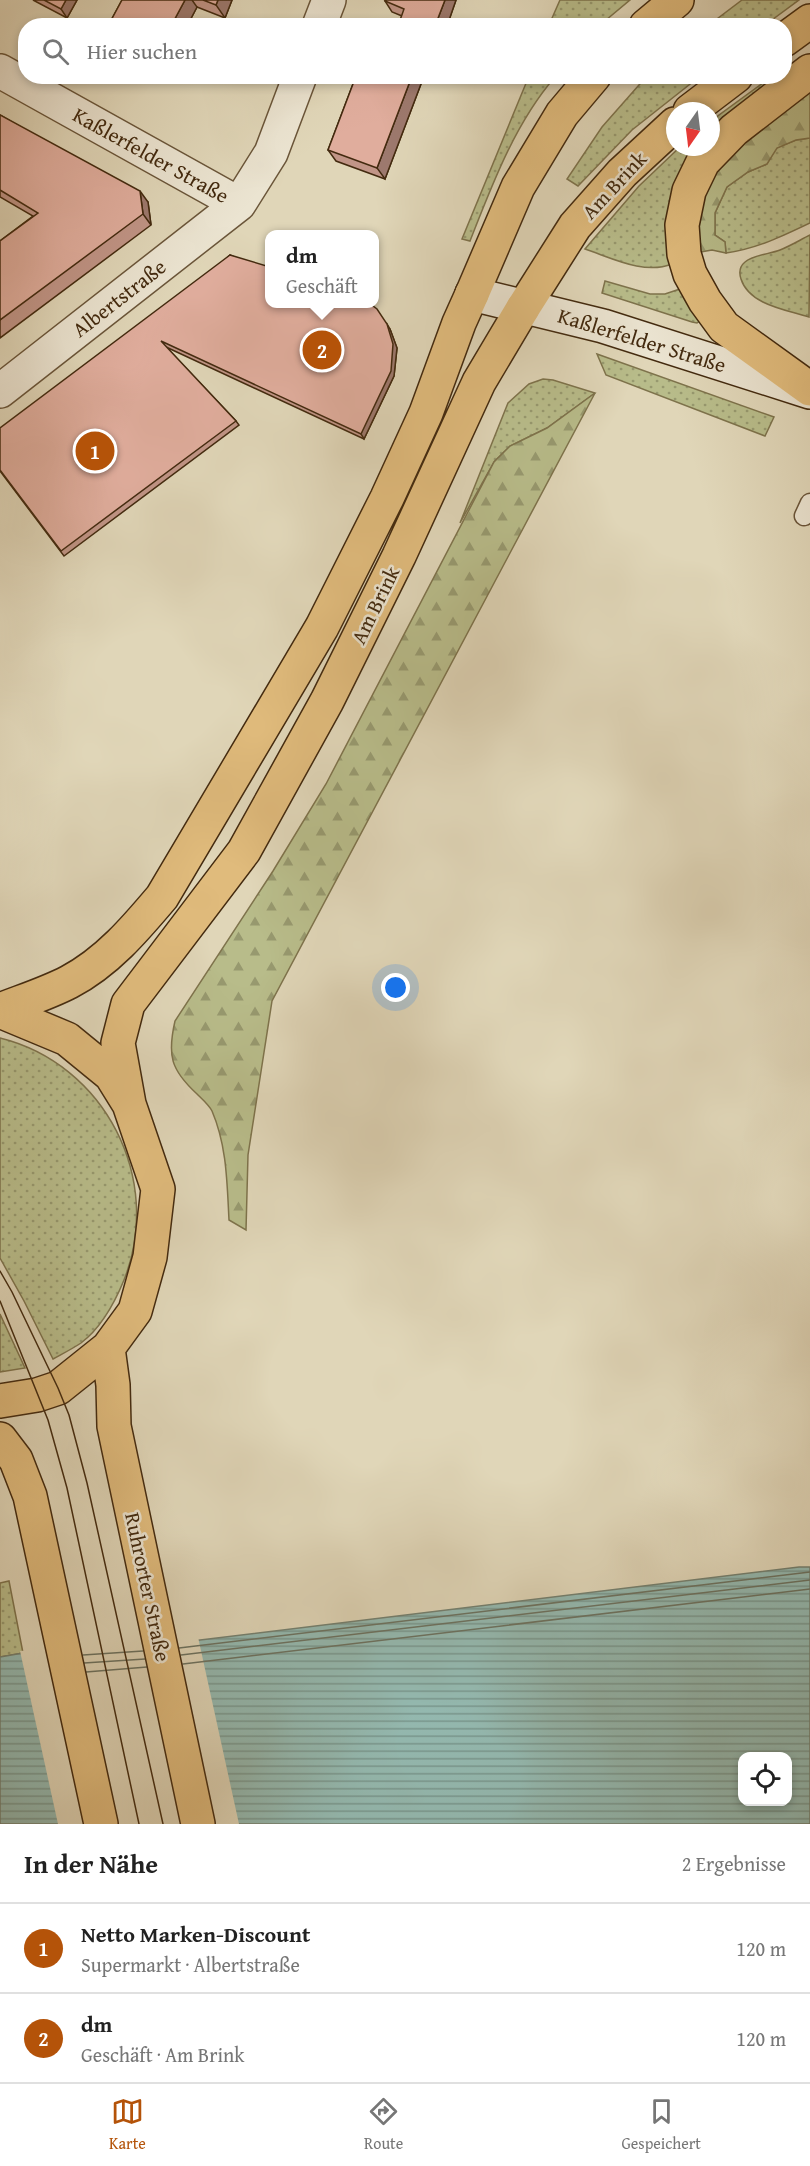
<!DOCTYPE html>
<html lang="de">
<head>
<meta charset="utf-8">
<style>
  :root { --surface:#fff; --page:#f2f2f2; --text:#222; --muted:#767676; --line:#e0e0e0; --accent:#b45309 }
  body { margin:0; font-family:"Gentium Book Plus",serif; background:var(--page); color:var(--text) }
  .controls { position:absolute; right:18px; bottom:18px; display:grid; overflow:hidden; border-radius:12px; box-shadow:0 3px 9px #0003 }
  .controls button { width:54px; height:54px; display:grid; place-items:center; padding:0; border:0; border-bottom:2px solid var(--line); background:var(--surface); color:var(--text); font:30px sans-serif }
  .compass { position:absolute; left:666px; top:102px; width:54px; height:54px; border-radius:50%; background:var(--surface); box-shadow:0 3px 9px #0003; rotate:194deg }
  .you { position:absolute; left:396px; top:988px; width:21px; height:21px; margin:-15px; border:4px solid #fff; border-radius:50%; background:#1a73e8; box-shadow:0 0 0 9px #1a73e833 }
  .badge { display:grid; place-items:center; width:39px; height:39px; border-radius:50%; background:var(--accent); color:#fff; font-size:20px; font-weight:700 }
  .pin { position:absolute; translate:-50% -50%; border:3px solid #fff; box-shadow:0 2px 6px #0006 }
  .popup { position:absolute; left:265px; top:230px; width:114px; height:78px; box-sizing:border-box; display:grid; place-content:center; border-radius:12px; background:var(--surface); filter:drop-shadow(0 2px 4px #0005); font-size:20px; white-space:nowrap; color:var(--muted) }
  .popup b { font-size:22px; color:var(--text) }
  .popup::after { content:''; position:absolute; left:50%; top:100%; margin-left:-12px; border:12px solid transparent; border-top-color:var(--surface) }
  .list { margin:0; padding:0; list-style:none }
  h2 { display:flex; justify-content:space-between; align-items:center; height:78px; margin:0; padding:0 24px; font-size:26px }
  h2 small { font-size:20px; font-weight:400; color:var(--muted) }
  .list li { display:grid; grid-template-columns:39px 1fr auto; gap:18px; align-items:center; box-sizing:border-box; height:90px; padding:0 24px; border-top:2px solid var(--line) }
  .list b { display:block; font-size:22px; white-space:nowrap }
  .list p { margin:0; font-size:20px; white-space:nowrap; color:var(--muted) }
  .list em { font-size:20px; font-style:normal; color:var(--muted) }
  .icon { flex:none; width:33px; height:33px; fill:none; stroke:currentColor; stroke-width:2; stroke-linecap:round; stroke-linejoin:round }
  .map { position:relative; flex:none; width:810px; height:1824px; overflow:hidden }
  .search { position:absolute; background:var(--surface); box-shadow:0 3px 9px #0003; left:18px; right:18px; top:18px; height:66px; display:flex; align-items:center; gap:15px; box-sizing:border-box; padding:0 21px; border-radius:24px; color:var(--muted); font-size:22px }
  .sheet { height:258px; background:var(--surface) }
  nav { display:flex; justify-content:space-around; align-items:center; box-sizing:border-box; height:84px; border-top:2px solid var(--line); background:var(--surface); font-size:16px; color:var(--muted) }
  nav a { display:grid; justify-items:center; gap:3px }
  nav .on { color:var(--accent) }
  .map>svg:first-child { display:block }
  .grass { fill:url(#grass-dots); stroke:#7e734c; stroke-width:1.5 }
  .forest { fill:url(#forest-firs); stroke:#7e734c; stroke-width:1.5 }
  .water { fill:url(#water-rules); stroke:#748070; stroke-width:1.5; fill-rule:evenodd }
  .pier { fill:#e0d6b8 }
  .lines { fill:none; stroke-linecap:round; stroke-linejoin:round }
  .shore { stroke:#6c7260; stroke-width:1.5 }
  .lane-casing { stroke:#6a5539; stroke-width:21 }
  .street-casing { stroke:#6a5539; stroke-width:36 }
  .secondary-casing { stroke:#432a0f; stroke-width:36 }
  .primary-casing { stroke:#432a0f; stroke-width:36 }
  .highway-casing { stroke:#432a0f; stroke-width:36 }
  .lane { stroke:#ebe4d1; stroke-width:18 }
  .street { stroke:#ebe4d1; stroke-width:33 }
  .secondary { stroke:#ebe4d1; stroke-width:33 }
  .primary { stroke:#e0bb7c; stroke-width:33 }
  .highway { stroke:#e0bb7c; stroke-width:33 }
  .tram { stroke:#432a0f; stroke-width:1.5 }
  .wall { fill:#c19587; stroke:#432a0f; stroke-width:1.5 }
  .shaded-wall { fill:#9d796e; stroke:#432a0f; stroke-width:1.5 }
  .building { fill:#e0ad9d; stroke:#432a0f; stroke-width:1.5 }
  .labels { text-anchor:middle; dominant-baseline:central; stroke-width:5; stroke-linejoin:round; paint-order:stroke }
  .street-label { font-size:21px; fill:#432a0f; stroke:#ebe4d1 }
</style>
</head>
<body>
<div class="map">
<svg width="810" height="1824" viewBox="0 0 810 1824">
  <defs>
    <pattern id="grass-dots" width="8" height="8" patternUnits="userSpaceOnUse" patternTransform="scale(1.5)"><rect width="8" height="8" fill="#b8bc8a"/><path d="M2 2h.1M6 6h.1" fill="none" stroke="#97996f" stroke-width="1.8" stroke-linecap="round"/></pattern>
    <pattern id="forest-firs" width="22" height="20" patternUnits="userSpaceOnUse" patternTransform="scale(1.5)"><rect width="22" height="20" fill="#b8bc8a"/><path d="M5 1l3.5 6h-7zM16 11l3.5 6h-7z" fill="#97996f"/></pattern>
    <pattern id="water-rules" width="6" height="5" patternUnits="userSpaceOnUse" patternTransform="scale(1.5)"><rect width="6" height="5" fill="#94b9b0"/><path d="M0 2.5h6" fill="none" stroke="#7a978e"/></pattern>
  </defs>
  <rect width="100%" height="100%" fill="#e0d6b8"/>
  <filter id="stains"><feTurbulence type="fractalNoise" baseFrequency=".00333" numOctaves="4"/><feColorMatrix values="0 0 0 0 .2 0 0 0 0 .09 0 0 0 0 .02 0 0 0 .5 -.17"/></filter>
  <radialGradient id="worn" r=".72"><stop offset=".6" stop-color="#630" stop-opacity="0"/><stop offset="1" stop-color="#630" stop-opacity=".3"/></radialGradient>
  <!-- grass -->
  <path class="grass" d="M560,0H630L600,25H549Z
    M742,0H799L765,25H709Z
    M529,76L555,77C515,123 492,185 470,241L462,239Z
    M646,77H699L632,130L578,186L567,179L602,127Z
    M771,77H784L711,132V121Z
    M810,138V223C783,236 756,249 726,253L725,242L715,235V213L727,187L748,172L767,164L776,148L796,140Z
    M680,147H696L684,163L674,188L672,264C644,275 612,258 585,249L639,186Z
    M810,235L809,317C787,310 749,305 741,279C739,273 739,267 745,262C753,255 770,254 780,250C790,246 800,240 810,235Z
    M605,281L650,294H665L683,288L702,319L697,323L692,322L602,293Z
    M597,354L774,417L765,436L606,375Z
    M543,379L553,380L595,393L547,428L510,446L494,462L460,523L508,403L529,384Z
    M0,1038C105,1064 164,1179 124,1280C115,1302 101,1328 81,1343C72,1349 62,1354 53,1359L24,1301L0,1258Z
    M0,1314L25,1368L0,1372Z
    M9,1581L23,1653L0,1657V1583Z"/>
  <!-- forest -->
  <path class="forest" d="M810,86V138L796,140L777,148L767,164L748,172L727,187L715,213V235L725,242L726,253L712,250L700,252C699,234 698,214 703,197C719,147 772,116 810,86Z
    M595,393L272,1001L248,1155L246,1230L229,1220C227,1183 227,1146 212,1111C209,1105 202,1099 197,1094C171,1070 167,1056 175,1021L273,871L326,784L494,462L510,446L547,428Z"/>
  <!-- water -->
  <path class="water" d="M799,1567H810V1824H0V1657L23,1653L167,1644ZM742,1756H788V1802H742Z"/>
  <!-- pier -->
  <path class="pier" d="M198,1637L239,1824H58L20,1651Z"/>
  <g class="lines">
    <!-- shore -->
    <path class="shore" d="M179,1648L810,1572
      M83,1655L143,1651
      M181,1655L810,1580
      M84,1663L145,1659
      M183,1664L810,1589
      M86,1672L147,1667"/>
    <defs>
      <path id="lane" d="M804,516L810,503"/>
      <path id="street" d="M319,26L329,0
        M0,71L239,204
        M0,391L239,204L271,153L300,76"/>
      <path id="secondary" d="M472,294L603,326L810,392"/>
      <path id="primary" d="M0,1010C23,1001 48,993 69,982C107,962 135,929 162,897L322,627L387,498L426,413L459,323L472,294
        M0,1011L67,1039L111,1075L129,1104L158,1189L150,1257L135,1311L108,1348L58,1388L37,1395L0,1401
        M129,1104L118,1043L128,1004L244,851L327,701L399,556L479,382L523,308
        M108,1348L113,1385L114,1426L198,1824
        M0,1439L16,1460L30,1496L101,1824"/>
      <path id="highway" d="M646,26L677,0
        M784,40L810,21
        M810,71L734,130L703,162L689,191L682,225L684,254L690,274L705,301L724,327L810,389
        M690,111L736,76
        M472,294L518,187L562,114L594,76
        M523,308L575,226L622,173L675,124"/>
    </defs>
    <!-- lane casing -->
    <use href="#lane" class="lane-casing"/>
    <!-- street casing -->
    <use href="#street" class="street-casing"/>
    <!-- secondary casing -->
    <use href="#secondary" class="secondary-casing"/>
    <!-- primary casing -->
    <use href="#primary" class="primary-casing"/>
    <!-- highway casing -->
    <use href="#highway" class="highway-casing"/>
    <!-- lane -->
    <use href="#lane" class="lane"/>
    <!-- street -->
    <use href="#street" class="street"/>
    <!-- secondary -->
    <use href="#secondary" class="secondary"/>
    <!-- primary -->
    <use href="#primary" class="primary"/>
    <!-- highway -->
    <use href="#highway" class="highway"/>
    <!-- tram -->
    <path class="tram" d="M0,1271L12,1292L58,1388L69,1415L87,1483L163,1824
      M0,1301L48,1420L67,1488L139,1824"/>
  </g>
  <!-- wall -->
  <path class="wall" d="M33,0H77L67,18Z
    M122,0H232L225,18L197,7L187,26H108Z
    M456,0L447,26H398L402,16L392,12L385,1Z
    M356,76H424L385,179L336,161L328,150Z
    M0,115L148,202L151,225L0,338V241L33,216L0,197Z
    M230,255L390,329L397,348L394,376L364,439L166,347L236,421L239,425L64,556L0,471Z"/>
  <!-- shaded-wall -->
  <path class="shaded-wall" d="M66,0H77L67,18L61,9Z
    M185,0H192L197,7L187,26H171Z
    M218,0H232L225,18L216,5Z
    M445,0H456L447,26H435Z
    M412,76H424L385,179L377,168Z
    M140,191L148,202L151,225L143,214Z
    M387,324L390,329L397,348L394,376L364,439L361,434Z"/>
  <!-- building -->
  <path class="building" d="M44,0H66L61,9Z
    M122,0H185L171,26H108Z
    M203,0H218L216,5Z
    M385,0H445L435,26H398L404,9L385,1Z
    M356,76H412L377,168L328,150Z
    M0,115L140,191L143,214L0,320V241L38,213L0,190Z
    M230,255L270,267V303H369L377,309L387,324L393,344L391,371L361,434L161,341L236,421L61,551L0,470V428Z"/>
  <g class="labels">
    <!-- street labels -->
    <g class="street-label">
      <text transform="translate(151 155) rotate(29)">Kaßlerfelder Straße</text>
      <text transform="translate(614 185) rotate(-47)">Am Brink</text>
      <text transform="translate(119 298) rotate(-38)">Albertstraße</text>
      <text transform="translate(642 340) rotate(17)">Kaßlerfelder Straße</text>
      <text transform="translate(375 605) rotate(-64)">Am Brink</text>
      <text transform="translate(148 1587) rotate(78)">Ruhrorter Straße</text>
    </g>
  </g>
  <rect width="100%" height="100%" filter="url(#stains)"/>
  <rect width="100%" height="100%" fill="url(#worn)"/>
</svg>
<div class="controls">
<button><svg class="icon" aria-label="locate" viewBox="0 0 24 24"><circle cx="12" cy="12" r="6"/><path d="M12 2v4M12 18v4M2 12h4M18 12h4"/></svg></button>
</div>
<svg class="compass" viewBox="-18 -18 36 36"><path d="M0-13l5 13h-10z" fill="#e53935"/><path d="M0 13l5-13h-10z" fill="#767676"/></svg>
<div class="you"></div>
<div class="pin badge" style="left:95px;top:451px">1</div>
<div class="pin badge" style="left:322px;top:350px">2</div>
<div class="popup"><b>dm</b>Geschäft</div>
<div class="search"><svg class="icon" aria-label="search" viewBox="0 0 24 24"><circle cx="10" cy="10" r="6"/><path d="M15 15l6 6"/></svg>Hier suchen</div>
</div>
<section class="sheet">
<h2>In der Nähe<small>2 Ergebnisse</small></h2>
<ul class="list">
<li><span class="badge">1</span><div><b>Netto Marken-Discount</b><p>Supermarkt · Albertstraße</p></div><em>120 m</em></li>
<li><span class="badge">2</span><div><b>dm</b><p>Geschäft · Am Brink</p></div><em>120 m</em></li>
</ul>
</section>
<nav>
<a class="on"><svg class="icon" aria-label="map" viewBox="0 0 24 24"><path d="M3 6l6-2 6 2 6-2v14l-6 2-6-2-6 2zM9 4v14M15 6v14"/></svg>Karte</a>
<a><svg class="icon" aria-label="directions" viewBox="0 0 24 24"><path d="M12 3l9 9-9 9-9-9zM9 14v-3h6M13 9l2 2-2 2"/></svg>Route</a>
<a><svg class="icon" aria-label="saved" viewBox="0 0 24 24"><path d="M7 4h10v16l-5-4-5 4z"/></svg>Gespeichert</a>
</nav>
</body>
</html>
